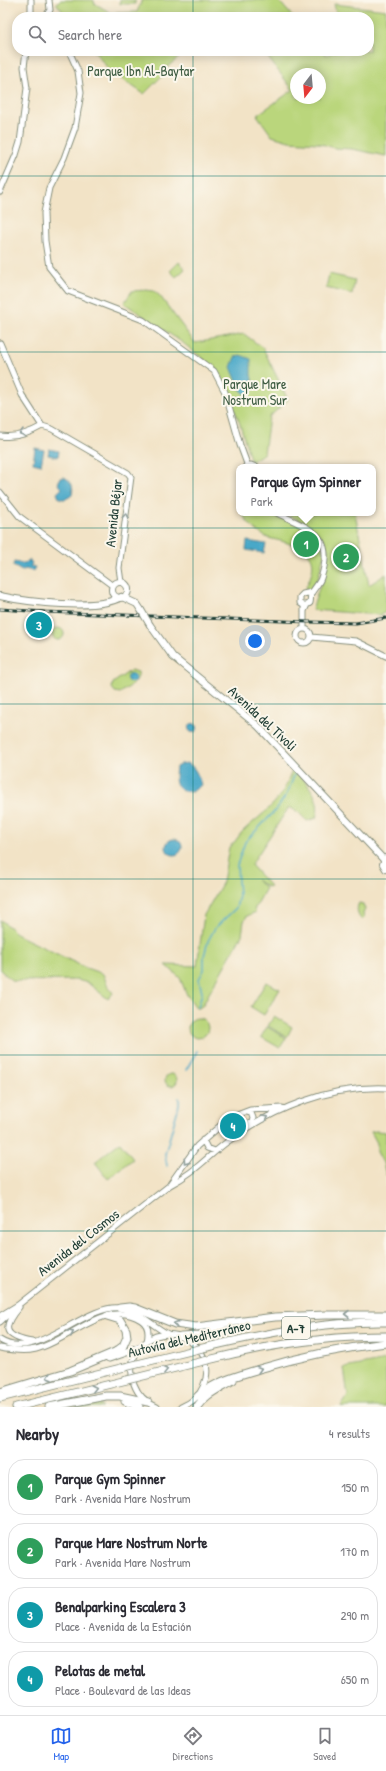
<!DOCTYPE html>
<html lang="en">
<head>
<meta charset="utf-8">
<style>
  :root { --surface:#fff; --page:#f2f2f3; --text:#2b2b33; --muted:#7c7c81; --line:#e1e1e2; --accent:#2563eb }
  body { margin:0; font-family:"Patrick Hand",sans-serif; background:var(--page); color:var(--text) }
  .compass { position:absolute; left:290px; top:68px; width:36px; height:36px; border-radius:50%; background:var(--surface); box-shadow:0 2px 10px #0003; rotate:196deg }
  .you { position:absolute; left:255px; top:641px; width:14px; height:14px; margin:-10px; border:3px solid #fff; border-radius:50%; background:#1a73e8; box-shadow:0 0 0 6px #1a73e833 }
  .badge { display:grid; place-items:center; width:26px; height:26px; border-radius:50%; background:var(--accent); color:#fff; font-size:13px; font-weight:700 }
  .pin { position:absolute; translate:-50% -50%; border:2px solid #fff; box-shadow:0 1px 4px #0006 }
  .popup { position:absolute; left:236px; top:464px; width:140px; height:52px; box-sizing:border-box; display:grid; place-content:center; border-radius:8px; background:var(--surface); filter:drop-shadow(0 1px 3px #0005); font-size:13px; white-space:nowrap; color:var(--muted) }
  .popup b { font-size:15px; color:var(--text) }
  .popup::after { content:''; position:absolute; left:50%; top:100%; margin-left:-8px; border:8px solid transparent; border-top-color:var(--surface) }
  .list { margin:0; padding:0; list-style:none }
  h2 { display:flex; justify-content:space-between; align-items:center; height:52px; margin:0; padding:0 16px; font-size:17px }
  h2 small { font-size:13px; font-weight:400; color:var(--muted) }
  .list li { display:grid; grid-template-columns:26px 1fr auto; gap:12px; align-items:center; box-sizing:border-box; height:56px; margin:0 8px 8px; padding:0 8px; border:1px solid var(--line); border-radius:16px }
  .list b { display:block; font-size:15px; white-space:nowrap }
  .list p { margin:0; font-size:13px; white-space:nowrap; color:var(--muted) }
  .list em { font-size:13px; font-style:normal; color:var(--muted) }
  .icon { flex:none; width:22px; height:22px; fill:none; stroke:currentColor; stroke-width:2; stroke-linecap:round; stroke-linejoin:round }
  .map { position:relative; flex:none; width:386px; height:1407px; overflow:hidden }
  .search { position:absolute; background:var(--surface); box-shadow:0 2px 10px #0003; left:12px; right:12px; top:12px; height:44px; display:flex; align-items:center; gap:10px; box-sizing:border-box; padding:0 14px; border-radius:16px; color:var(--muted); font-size:15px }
  .sheet { height:308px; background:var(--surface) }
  nav { display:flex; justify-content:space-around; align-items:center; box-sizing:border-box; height:56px; border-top:1px solid var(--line); background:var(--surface); font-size:11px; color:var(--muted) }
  nav a { display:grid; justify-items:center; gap:2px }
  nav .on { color:var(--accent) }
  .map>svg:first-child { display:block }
  .green { fill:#bad67c; stroke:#6c8a58; fill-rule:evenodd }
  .water { fill:#4aa8c8; stroke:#34727e }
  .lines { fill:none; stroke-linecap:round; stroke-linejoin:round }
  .stream { stroke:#4aa8c8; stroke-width:1.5 }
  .minor-casing { stroke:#88907d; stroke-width:7 }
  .major-casing { stroke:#88907d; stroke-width:8 }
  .highway-casing { stroke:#88907d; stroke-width:9 }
  .minor { stroke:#fff; stroke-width:5 }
  .major { stroke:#fff; stroke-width:6 }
  .highway { stroke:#fff; stroke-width:7 }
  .rail-casing { stroke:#1f3d34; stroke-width:3 }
  .rail { stroke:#fbf7ec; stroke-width:1.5; stroke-dasharray:4.5; stroke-linecap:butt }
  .major-bridge-casing { stroke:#88907d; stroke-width:8; stroke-linecap:butt }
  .highway-bridge-casing { stroke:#88907d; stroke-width:9; stroke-linecap:butt }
  .major-bridge { stroke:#fff; stroke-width:6 }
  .highway-bridge { stroke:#fff; stroke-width:7 }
  .oneway { stroke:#8f9e9a }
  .grid { fill:none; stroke:#0f766e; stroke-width:1; stroke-opacity:0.55 }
  .labels { text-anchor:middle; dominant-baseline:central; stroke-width:4; stroke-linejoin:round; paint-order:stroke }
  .shield { fill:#fbf7ec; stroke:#61756b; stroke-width:1 }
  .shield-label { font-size:13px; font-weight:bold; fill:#1f3d34 }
  .park-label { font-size:14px; fill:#3e5c42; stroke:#fbf7ec }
  .street-label { font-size:14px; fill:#1f3d34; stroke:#fbf7ec }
</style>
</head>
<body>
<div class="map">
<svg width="386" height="1407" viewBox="0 0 386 1407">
  <rect width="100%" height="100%" fill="#fbf7ec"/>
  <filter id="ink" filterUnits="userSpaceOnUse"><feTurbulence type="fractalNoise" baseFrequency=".025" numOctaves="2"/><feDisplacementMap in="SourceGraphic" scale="8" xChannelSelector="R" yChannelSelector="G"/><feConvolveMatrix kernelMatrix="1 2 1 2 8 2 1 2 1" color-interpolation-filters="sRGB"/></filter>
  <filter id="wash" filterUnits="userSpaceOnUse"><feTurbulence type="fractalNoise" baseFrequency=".012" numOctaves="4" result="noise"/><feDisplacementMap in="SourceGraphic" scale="16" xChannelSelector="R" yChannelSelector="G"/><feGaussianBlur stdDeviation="0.9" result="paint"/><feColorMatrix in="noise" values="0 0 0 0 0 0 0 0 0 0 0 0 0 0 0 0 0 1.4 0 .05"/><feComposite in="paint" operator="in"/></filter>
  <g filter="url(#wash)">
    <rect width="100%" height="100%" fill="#f2e3c6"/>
    <!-- green -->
    <path class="green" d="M61,0H94V3L111,13L137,12L142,0H278L293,17H67L56,3Z
      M120,0H135V4H120Z
      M334,4L386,10V156L352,149L335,148L318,143L289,141L272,136L257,115L293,90L263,51H323L326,55L336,51H369V17H337ZM296,74H320V98H296Z
      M94,51H187L167,67L165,73L144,94L110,71Z
      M179,262L185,269L176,277L170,271Z
      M329,274L355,280L352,294L326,288Z
      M146,290L154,291L160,296L195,343L244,334L263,348L288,400L269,417L264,453L251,462L240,424L223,380L216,369L183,343L124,303L132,291Z
      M242,513H273L306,528L320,544L324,554L318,579L312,590L305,589C321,558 312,550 281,541C277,540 271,539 266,537C257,532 246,522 242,513Z
      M284,513H355L369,585L386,574V612L380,615L312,610L327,564L328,550L324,540L309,525Z
      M52 634a6 6 0 1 1 12 0a6 6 0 1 1-12 0Z
      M131,670L138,672C140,682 127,688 120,693L115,692L112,688L113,683Z
      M293,769C306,781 323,799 316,818L307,821L298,812L289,807L251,865L270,886L268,887L256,880L266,888L254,910L256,912L247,916L244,921L242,935L202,1006L197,1009L187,995L180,978L166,965L197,966L204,915L223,882L229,847C236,842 238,836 243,831C257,818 273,808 283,791C286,787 290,775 293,769Z
      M359,903L363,904L365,909L363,914L364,918L362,920C357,916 356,908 359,903Z
      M0,921H2L20,936L86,968L103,974L108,987L113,993L108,999L88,983L77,980L13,981L0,970Z
      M266,982L280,989L264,1015L251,1007Z
      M274,1016L292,1027L287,1037L268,1026Z
      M188 1028a10 10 0 1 1 20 0a10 10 0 1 1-20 0Z
      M267,1027L286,1038L280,1048L261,1037Z
      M165 1080a6 6 0 1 1 12 0a6 6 0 1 1-12 0Z
      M376,1131L386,1132V1175L383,1163L377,1152V1143L371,1132Z
      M120,1142L133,1159L108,1179L95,1162Z
      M386,1360V1407H341L348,1396L344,1368Z
      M99,1403L103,1407H75Z"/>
    <!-- water -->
    <path class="water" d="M240,355L251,359V375L254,387L247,396L240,389L231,367L235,357Z
      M35,448L44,450L41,465L33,463Z
      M49,449L59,451L58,457L48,455Z
      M64,477C72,481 74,487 72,495C67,499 64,500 59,498L57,493L62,488L58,484L60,478Z
      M247,541L266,544L264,553L246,550Z
      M30,560L32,564L30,566L35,567L33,571L25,569L22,571L13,566L14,562L24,564Z
      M126.5 678a4.5 4.5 0 1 1 9 0a4.5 4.5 0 1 1-9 0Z
      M188.5 728a4.5 4.5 0 1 1 9 0a4.5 4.5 0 1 1-9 0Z
      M187,763C195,766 199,777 201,785L192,792C174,791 174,782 176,767L181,764Z
      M166 847a8 8 0 1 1 16 0a8 8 0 1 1-16 0Z"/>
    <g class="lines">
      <!-- stream -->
      <path class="stream" d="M198,1007L202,993L199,979L204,970V956L208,941L215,928L236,908L239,896L237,865L245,842L276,810L287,794L296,771
        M186,1070L197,1051
        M167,1166L165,1154L179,1105V1098"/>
    </g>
  </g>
  <g filter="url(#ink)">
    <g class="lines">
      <defs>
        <path id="minor" d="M31,0V14L36,17
          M45,17L50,10L49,0
          M69,51L78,71L81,93L75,128L64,158L49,188L44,213L45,241L49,267L68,291L143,320L214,371L225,392L240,445L247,464V466
          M0,192L16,155L20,142L27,88L24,67L26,51
          M0,343L22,395L42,426
          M42,426L52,429L128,473L131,477L119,568L121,582
          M0,436C14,438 30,433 42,426
          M246,466L251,465L256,467
          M0,492L20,517L113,586
          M277,513C309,529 336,534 321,578C319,584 314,588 311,594C310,597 311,599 310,603L307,605L304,611
          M307,605H303L300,603V597L303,594L312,592
          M304,608V629
          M297 636a7 7 0 1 1 14 0a7 7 0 1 1-14 0Z
          M311,637L356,641L386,656
          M247,1112L251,1113L253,1118L252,1122L247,1125
          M203,1140L207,1148L215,1151
          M170,1184L197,1146L220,1126L237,1115L250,1110L282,1108
          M19,1307C0,1329 5,1337 32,1342
          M0,1316L18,1305L170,1185C194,1173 207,1157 227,1142C273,1108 329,1086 386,1088
          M0,1322L11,1312
          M0,1340C35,1363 84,1304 120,1308C140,1311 151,1325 168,1334
          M0,1348C12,1350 24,1352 36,1349C69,1341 107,1298 141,1320C149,1325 149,1333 147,1341
          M157,1407C147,1403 138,1395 134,1384C130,1373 131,1359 139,1349C165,1314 222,1347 203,1387C199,1397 191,1403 181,1407"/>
        <path id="major" d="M112 590a8 8 0 1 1 16 0a8 8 0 1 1-16 0Z
          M0,596C27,602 98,611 121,597
          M122,597L137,604L141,610
          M150,625L173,657L258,726L384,860
          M386,858L383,864L386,869"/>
        <path id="highway" d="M120,1308L129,1307L135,1308L175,1324L196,1327L275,1317L326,1315H386
          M181,1336L200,1335L227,1328
          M207,1347C266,1333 325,1321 386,1322
          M109,1358L141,1347
          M208,1360C267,1345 325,1336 386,1336
          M0,1392L70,1371L115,1352L123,1346L127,1337L126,1330L120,1320L107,1316
          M198,1396C216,1381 237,1376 259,1369C302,1356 342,1348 386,1343
          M0,1398L125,1367
          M125,1401L139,1407
          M16,1407L127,1380
          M49,1407L106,1396H120L148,1402
          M197,1407C205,1394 221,1388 233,1380"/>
      </defs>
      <!-- minor casing -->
      <use href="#minor" class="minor-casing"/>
      <!-- major casing -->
      <use href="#major" class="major-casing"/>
      <!-- highway casing -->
      <use href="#highway" class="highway-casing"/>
      <!-- minor -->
      <use href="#minor" class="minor"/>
      <!-- major -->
      <use href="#major" class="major"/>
      <!-- highway -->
      <use href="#highway" class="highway"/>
      <defs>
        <path id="rail" d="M0,609L45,612L309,622L356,623L386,618"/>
      </defs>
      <!-- rail casing -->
      <use href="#rail" class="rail-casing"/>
      <!-- rail -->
      <use href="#rail" class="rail"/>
      <defs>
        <path id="major-bridge" d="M141,610L150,625"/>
        <path id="highway-bridge" d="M125,1367L207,1347
          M127,1380L208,1360"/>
      </defs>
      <!-- major-bridge casing -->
      <use href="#major-bridge" class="major-bridge-casing"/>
      <!-- highway-bridge casing -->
      <use href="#highway-bridge" class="highway-bridge-casing"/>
      <!-- major-bridge -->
      <use href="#major-bridge" class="major-bridge"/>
      <!-- highway-bridge -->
      <use href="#highway-bridge" class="highway-bridge"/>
    </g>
    <!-- one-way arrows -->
    <defs><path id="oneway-chevron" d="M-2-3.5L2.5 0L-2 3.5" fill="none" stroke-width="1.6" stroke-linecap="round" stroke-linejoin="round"/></defs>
    <g class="oneway">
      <use href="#oneway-chevron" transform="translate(22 433) rotate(165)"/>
      <use href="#oneway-chevron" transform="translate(126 516) rotate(-82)"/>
      <use href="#oneway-chevron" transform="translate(265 1118) rotate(-27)"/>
      <use href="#oneway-chevron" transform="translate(186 1162) rotate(125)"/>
      <use href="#oneway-chevron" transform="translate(347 1314) rotate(-180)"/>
      <use href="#oneway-chevron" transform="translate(176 1324) rotate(-164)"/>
      <use href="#oneway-chevron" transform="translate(71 1333) rotate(-27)"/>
      <use href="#oneway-chevron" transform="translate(259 1369) rotate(-17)"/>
      <use href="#oneway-chevron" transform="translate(165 1370) rotate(-14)"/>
      <use href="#oneway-chevron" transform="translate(49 1377) rotate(163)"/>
      <use href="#oneway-chevron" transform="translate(94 1388) rotate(-14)"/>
    </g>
  </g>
  <!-- grid -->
  <path class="grid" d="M193,0V17M193,51V1407M0,176H386M0,352H386M0,528H386M0,704H386M0,879H386M0,1055H386M0,1231H386"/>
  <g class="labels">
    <!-- shield labels -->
    <rect class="shield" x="282" y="1317" width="28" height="22" rx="3"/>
    <g class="shield-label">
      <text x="296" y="1328">A-7</text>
    </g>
    <!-- park labels -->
    <g class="park-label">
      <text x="141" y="70">Parque Ibn Al-Baytar</text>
      <text x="255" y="383">Parque Mare<tspan x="255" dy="16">Nostrum Sur</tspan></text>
    </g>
    <!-- street labels -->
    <g class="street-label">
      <text transform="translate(113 513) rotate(-84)">Avenida Béjar</text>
      <text transform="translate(263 718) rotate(43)">Avenida del Tívoli</text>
      <text transform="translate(78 1242) rotate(-38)">Avenida del Cosmos</text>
      <text transform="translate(189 1338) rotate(-13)">Autovía del Mediterráneo</text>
    </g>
  </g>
</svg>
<svg class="compass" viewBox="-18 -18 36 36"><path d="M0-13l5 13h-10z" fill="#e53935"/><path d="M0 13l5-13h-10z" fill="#7c7c81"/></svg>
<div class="you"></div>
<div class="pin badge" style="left:306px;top:544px;background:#2e9e5b">1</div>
<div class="popup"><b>Parque Gym Spinner</b>Park</div>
<div class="pin badge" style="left:346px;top:557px;background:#2e9e5b">2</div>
<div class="pin badge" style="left:39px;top:625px;background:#0f9aa8">3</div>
<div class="pin badge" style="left:233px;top:1126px;background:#0f9aa8">4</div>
<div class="search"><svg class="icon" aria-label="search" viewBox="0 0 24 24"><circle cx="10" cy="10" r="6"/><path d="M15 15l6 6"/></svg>Search here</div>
</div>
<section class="sheet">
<h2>Nearby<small>4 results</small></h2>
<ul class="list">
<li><span class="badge" style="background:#2e9e5b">1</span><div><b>Parque Gym Spinner</b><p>Park · Avenida Mare Nostrum</p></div><em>150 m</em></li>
<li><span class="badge" style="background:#2e9e5b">2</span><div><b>Parque Mare Nostrum Norte</b><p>Park · Avenida Mare Nostrum</p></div><em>170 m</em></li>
<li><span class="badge" style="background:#0f9aa8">3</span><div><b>Benalparking Escalera 3</b><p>Place · Avenida de la Estación</p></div><em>290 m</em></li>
<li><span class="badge" style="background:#0f9aa8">4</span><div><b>Pelotas de metal</b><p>Place · Boulevard de las Ideas</p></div><em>650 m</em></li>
</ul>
</section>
<nav>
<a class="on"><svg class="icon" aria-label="map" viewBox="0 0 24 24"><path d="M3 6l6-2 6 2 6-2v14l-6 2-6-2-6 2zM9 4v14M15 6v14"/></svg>Map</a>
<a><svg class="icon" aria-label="directions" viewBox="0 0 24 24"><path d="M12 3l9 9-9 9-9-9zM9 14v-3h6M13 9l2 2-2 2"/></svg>Directions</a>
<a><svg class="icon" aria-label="saved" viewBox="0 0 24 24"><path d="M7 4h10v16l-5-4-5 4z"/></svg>Saved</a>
</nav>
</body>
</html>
